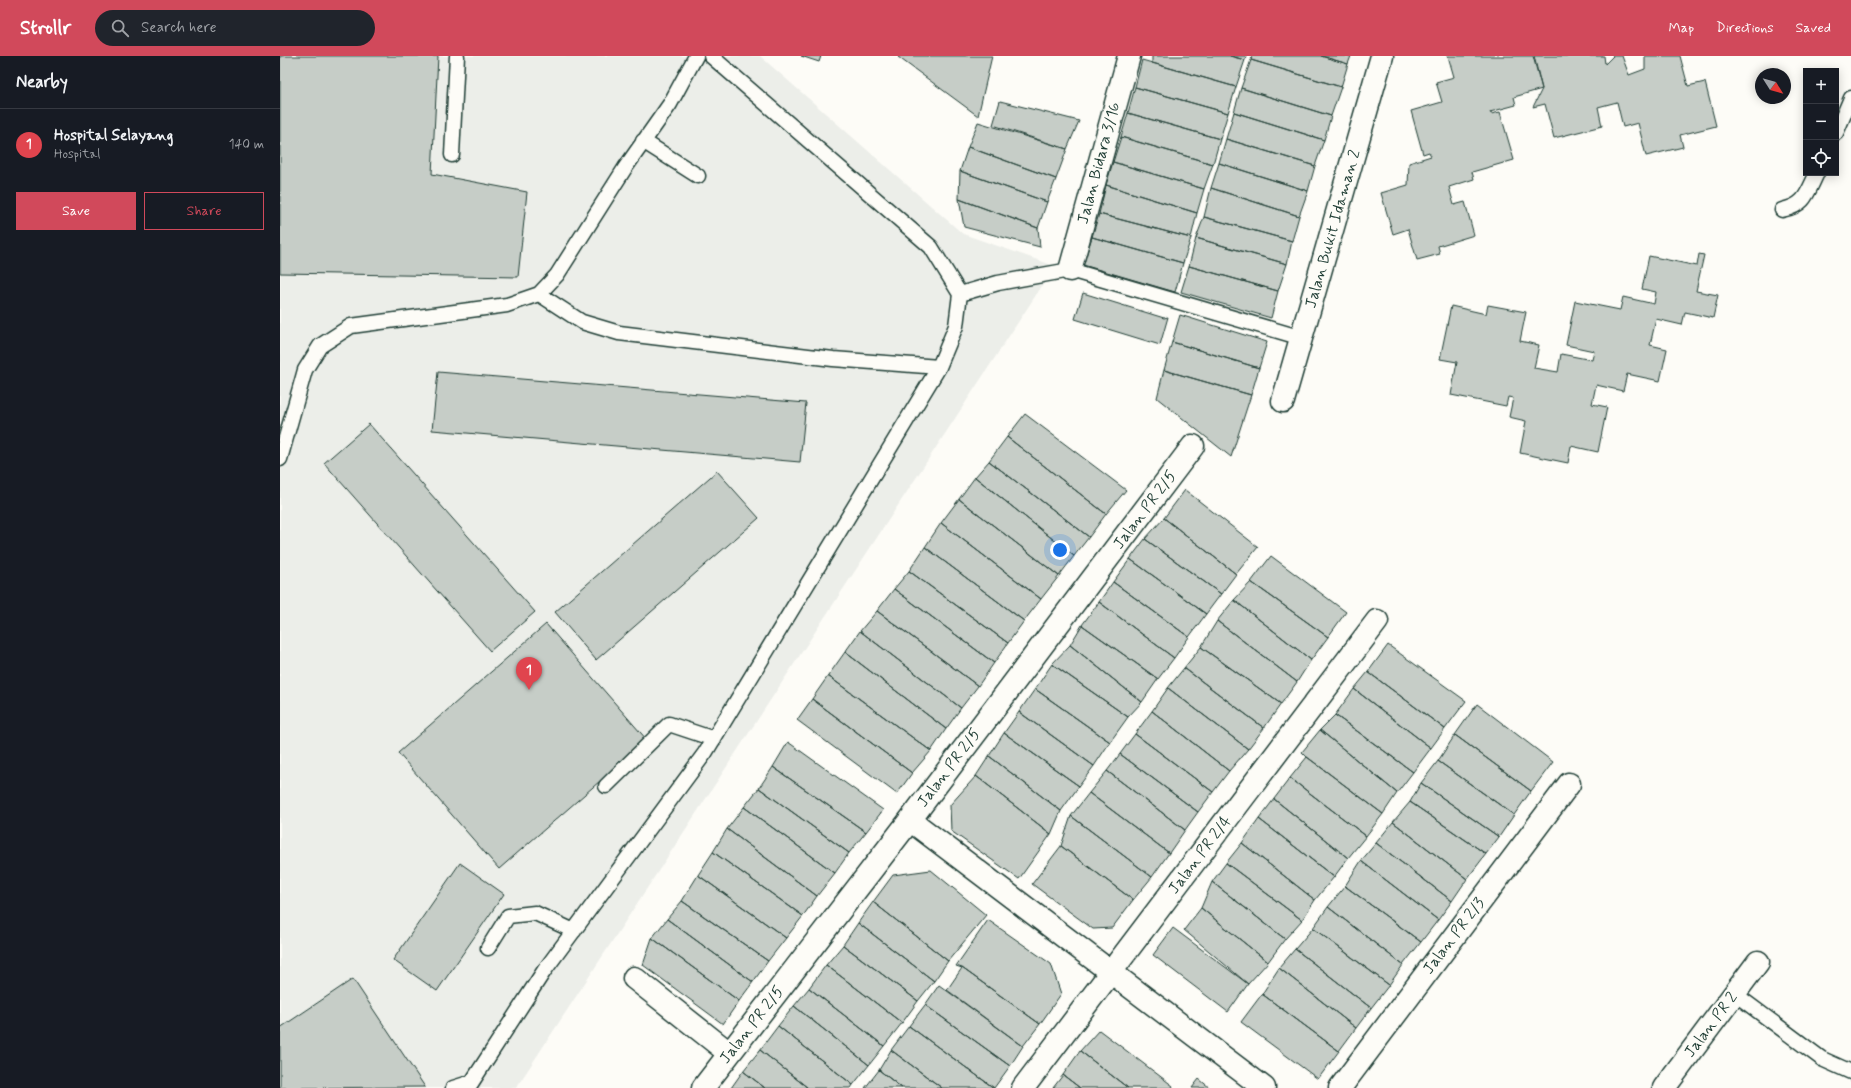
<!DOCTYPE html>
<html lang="en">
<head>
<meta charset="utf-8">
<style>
  :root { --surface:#171b24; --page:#20242c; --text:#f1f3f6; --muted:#9ea1a6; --line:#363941; --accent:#d1495b }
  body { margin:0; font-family:Mynerve,sans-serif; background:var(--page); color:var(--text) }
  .controls { position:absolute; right:12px; top:12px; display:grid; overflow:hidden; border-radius:0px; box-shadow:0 2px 10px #0003 }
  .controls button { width:36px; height:36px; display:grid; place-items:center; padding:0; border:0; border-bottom:1px solid var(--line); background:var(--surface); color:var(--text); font:20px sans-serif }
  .compass { position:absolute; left:1475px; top:12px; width:36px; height:36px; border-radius:50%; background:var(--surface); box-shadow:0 2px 10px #0003; rotate:127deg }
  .you { position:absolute; left:780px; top:494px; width:14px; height:14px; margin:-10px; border:3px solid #fff; border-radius:50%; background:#1a73e8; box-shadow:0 0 0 6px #1a73e833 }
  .badge { display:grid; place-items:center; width:26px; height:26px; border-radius:50%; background:var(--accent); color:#fff; font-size:13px; font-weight:700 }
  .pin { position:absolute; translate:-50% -33px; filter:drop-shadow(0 1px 2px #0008) }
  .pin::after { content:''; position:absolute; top:21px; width:14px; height:12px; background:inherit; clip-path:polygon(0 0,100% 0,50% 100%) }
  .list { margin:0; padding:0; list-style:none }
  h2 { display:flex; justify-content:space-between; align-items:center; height:52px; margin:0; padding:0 16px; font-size:17px }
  h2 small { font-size:13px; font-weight:400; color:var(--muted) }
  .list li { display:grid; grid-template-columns:26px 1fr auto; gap:12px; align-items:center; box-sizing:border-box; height:72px; padding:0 16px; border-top:1px solid var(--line) }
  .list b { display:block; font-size:15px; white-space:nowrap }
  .list p { margin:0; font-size:13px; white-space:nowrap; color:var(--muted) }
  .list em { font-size:13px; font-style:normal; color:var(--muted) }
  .actions { display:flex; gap:8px; padding:12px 16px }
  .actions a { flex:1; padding:9px 0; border:1px solid var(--accent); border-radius:0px; text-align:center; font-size:14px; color:var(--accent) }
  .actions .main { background:var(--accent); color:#fff }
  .icon { flex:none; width:22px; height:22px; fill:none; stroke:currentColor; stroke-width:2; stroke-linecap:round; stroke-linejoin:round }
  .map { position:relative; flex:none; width:1571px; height:1032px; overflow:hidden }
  header { display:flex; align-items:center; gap:24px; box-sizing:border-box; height:56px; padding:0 20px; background:var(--accent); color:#fff }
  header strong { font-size:19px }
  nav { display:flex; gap:22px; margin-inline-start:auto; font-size:14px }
  .search { width:280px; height:36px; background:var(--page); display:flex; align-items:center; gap:10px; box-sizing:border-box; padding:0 14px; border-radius:22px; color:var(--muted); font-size:15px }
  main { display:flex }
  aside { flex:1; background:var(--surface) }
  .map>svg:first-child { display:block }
  .built { fill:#eceee9 }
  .building { fill:#c6cdc7; stroke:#1f3d34 }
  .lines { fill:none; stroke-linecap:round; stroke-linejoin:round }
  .lane-casing { stroke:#1f3d34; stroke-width:17 }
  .street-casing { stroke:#1f3d34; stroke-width:25 }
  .lane { stroke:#fdfcf7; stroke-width:14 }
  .street { stroke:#fdfcf7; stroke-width:22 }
  .labels { text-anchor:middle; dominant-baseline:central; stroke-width:4; stroke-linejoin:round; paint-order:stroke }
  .street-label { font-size:16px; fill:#1f3d34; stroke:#fdfcf7 }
</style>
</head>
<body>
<header>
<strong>Strollr</strong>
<div class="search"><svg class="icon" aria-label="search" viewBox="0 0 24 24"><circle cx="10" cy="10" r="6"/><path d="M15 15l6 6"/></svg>Search here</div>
<nav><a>Map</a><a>Directions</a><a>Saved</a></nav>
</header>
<main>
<aside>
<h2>Nearby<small></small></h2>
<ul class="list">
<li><span class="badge" style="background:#e0444e">1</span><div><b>Hospital Selayang</b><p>Hospital</p></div><em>140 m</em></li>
</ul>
<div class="actions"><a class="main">Save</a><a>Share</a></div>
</aside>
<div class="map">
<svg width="1571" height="1032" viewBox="0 0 1571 1032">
  <rect width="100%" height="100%" fill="#fdfcf7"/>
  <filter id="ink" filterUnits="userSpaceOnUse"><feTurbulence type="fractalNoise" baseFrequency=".025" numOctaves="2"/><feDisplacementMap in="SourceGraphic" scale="8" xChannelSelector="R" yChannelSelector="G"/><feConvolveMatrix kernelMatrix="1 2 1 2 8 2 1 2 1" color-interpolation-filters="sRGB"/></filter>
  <g filter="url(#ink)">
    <!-- built -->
    <path class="built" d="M0,0H480L683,178L775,210L236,1032H0Z"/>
    <!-- building -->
    <path class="building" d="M0,0H158L152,118L247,136L238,221L0,217Z
      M521,0H541L539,6Z
      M619,0H712L698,60L618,1Z
      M872,0H950L965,4L956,31L872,7Z
      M950,0H966L965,4Z
      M972,0H1041L1068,8L1061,31L971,4Z
      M1041,0H1071L1068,8Z
      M1168,0H1253L1262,33L1234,41L1236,49L1210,56L1211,58L1220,56L1234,104L1192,116L1194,123L1169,131L1174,149L1185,146L1194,179L1158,190L1160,198L1137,204L1128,173L1113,178L1101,137L1128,129L1129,107L1151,100L1149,96L1143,98L1131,55L1162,46L1156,26L1174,21Z
      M1254,0H1324L1325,8L1333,0H1342L1349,19L1365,13V0H1400L1408,30L1425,26L1436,70L1400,79L1403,91L1366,100L1358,67L1343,71L1337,46L1318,51L1322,70L1274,82L1265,48L1253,51L1262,33Z
      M862,4L956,31L948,57L855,31Z
      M971,4L1061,31L1051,60L961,32Z
      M855,31L948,57L940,83L848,57Z
      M961,32L1051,60L1044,84L954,56Z
      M720,45L799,65L787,93L713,69Z
      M954,56L1044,84L1035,110L946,83Z
      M848,57L940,83L933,108L841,81Z
      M698,66L787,93L776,123L688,91Z
      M841,81L933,108L924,133L833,106Z
      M946,83L1035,110L1028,135L939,107Z
      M688,91L776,123L767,146L680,115Z
      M833,106L924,133L917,157L826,129Z
      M939,107L1028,135L1019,160L931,132Z
      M680,115L767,146L758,172L679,143Z
      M826,129L917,157L911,182L819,158Z
      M931,132L1019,160L1012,185L924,161Z
      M679,143L758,172L760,191L684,171Z
      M819,158L911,182L903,207L812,181Z
      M924,161L1012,185L1007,208L916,182Z
      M812,181L903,207L895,236L803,209Z
      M916,182L1007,208L998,235L909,210Z
      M1419,198L1424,199L1416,235L1438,239L1433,262L1405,256L1402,269L1376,263L1370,289L1387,293L1380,325L1347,318L1343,335L1316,329L1312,348L1327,351L1318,396L1291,390L1288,407L1240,397L1246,365L1229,361L1233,342L1228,341L1226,350L1171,339L1177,306L1160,303L1171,250L1206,258L1208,249L1246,256L1240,285L1259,289L1254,312L1278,316L1281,298L1312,304L1314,295L1286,289L1295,245L1340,254L1343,241L1374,248L1376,236L1362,233L1369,200L1417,210Z
      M909,210L998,235L991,262L901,236Z
      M803,237L884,262L888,261L880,289L795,263Z
      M900,259L987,286L979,312L892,286Z
      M892,286L979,312L971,339L884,314Z
      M884,314L971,339L951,401L877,342Z
      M158,316L526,347L520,406L152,374Z
      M745,358L846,434L826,458L727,381Z
      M89,368L255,556L210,595L44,407Z
      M727,381L826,458L809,481L709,405Z
      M709,405L809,481L794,500L695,421Z
      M437,415L479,462L316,604L275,556Z
      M695,421L794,500L779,520L679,443Z
      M905,434L978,491L956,518L884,462Z
      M679,443L779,520L761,543L661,467Z
      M884,462L956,518L941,538L865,483Z
      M661,467L761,543L744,565L645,491Z
      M865,483L941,538L926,558L850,503Z
      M645,491L744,565L728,587L629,515Z
      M991,500L1066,556L1048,581L971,526Z
      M850,503L926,558L909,581L833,526Z
      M629,515L728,587L714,607L614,533Z
      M833,526L909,581L894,602L819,546Z
      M971,526L1048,581L1031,604L954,544Z
      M614,533L714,607L698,630L597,555Z
      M954,544L1031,604L1017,626L937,565Z
      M819,546L894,602L878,623L802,569Z
      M597,555L698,630L681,652L580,575Z
      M937,565L1017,626L1001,648L921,591Z
      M266,568L367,684L219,813L118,697Z
      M802,569L878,623L862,646L790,589Z
      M580,575L681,652L666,673L565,596Z
      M790,589L862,646L848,661L772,608Z
      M1108,589L1186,645L1165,673L1088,616Z
      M921,591L1001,648L984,672L904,612Z
      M565,596L666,673L651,695L548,620Z
      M772,608L848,661L830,686L755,633Z
      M904,612L984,672L968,693L888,632Z
      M1088,616L1165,673L1151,692L1074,633Z
      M548,620L651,695L632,717L532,643Z
      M888,632L968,693L949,715L872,655Z
      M755,633L830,686L814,710L739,656Z
      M1074,633L1151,692L1133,716L1055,659Z
      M532,643L632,717L617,738L517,664Z
      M1197,648L1273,706L1251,735L1175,679Z
      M872,655L949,715L933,736L855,678Z
      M739,656L814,710L799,730L724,677Z
      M1055,659L1133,716L1117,737L1040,674Z
      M1040,674L1117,737L1103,758L1027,701L1022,696Z
      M724,677L799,730L781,755L709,700Z
      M855,678L933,736L918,756L840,698Z
      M1175,679L1251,735L1234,759L1158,705Z
      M508,686L603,754L586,776L493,711Z
      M840,698L918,756L905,774L827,715Z
      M709,700L781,755L771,778L696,720Z
      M1027,701L1103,758L1086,780L1010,722Z
      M1158,705L1234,759L1219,781L1141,727Z
      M493,711L586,776L569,797L479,732Z
      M827,715L905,774L889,797L809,737Z
      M696,720L771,778L739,823L671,775L670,749Z
      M1010,722L1086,780L1068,802L994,743Z
      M1141,727L1219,781L1206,798L1130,746Z
      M479,732L569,797L555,817L464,751Z
      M809,737L889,797L872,821L791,760Z
      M994,743L1068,802L1054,821L979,763Z
      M1130,746L1206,798L1187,823L1113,766Z
      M464,751L555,817L537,840L447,773Z
      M791,760L872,821L853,844L781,790Z
      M979,763L1054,821L1035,844L962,787Z
      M1113,766L1187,823L1172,845L1096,787Z
      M447,773L537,840L523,860L433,796Z
      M962,787L1035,844L1022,864L946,807Z
      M1096,787L1172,845L1158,864L1081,805Z
      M781,790L853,844L832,872L813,873L752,828Z
      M433,796L523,860L506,882L418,819Z
      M1081,805L1158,864L1141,886L1065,830Z
      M180,807L224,838L157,935L113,904Z
      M946,807L1022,864L1005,883L932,826Z
      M651,814L706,859L668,905L593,846L613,819Z
      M418,819L506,882L488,905L402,845Z
      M932,826L1005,883L988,906L921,852Z
      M1065,830L1141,886L1123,909L1048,851Z
      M402,845L488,905L473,926L387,863Z
      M593,846L668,905L654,925L578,867Z
      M1048,851L1123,909L1109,929L1033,872Z
      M921,852L988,906L968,928L904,874Z
      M387,863L473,926L459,945L372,882Z
      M708,864L771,908L781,938L760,968L682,912L676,910Z
      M578,867L654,925L638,945L563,889Z
      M893,872L968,928L948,956L873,899Z
      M1033,872L1109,929L1091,952L1015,893Z
      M372,882L459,945L443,968L363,909Z
      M563,889L638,945L622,967L546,909Z
      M1015,893L1091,952L1076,972L999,912Z
      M546,909L622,967L604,990L529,932Z
      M682,912L760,968L743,990L667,934Z
      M999,912L1076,972L1059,995L982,938Z
      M73,923L145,1031L0,1032V972Z
      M659,929L743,990L730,1010L645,949Z
      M529,932L604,990L589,1009L514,950Z
      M982,938L1059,995L1038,1023L961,966Z
      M645,949L730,1010L714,1032L629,970Z
      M514,950L589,1009L573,1029L498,970Z
      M498,970L573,1029L571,1032H528L480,994Z
      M629,970L714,1032H662L611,994Z
      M819,974L893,1030L892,1032H848L800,995Z
      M480,994L528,1032H485L463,1015Z
      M611,994L662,1032H622L599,1014Z
      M800,995L848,1032H800L783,1019Z
      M599,1014L622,1032H585Z
      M463,1015L485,1032H451Z
      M783,1019L800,1032H773Z
      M919,1023L930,1032H912Z"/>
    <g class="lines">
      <defs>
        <path id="lane" d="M1556,77L1571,42
          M363,85L418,120
          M172,99L177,0
          M1502,154C1526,149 1527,137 1537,117
          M259,238L302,266L339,277L553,303L659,311
          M680,238L718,227L790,214L1022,282
          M0,403L25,314L40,290L71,270L227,249L259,238L277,219L345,112L390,48L416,0
          M326,730L389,668L434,683
          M208,892L228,860L255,857L294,875
          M1455,938L1542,1003L1571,1016
          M173,1032L192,1026
          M188,1032L264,915L425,697L659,311L676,270L680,238L651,191L431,0"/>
        <path id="street" d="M790,214L849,0
          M1003,345L1102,0
          M630,764L984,1032
          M354,922L449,997
          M423,1032L630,764L913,390
          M743,1032L1097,565
          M1060,1032L1289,728
          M1384,1032L1478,906"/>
      </defs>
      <!-- lane casing -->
      <use href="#lane" class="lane-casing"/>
      <!-- street casing -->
      <use href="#street" class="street-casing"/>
      <!-- lane -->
      <use href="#lane" class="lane"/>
      <!-- street -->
      <use href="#street" class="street"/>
    </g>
  </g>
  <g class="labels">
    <!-- street labels -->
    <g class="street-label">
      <text transform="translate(819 107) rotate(-75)">Jalan Bidara 3/16</text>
      <text transform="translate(1053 173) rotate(-74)">Jalan Bukit Idaman 2</text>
      <text transform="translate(865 454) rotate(-53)">Jalan PR 2/5</text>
      <text transform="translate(669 712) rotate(-53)">Jalan PR 2/5</text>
      <text transform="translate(920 799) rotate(-53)">Jalan PR 2/4</text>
      <text transform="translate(1174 880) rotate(-53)">Jalan PR 2/3</text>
      <text transform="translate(472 969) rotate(-52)">Jalan PR 2/5</text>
      <text transform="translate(1431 969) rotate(-53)">Jalan PR 2</text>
    </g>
  </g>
</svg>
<div class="controls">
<button>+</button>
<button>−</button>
<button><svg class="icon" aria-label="locate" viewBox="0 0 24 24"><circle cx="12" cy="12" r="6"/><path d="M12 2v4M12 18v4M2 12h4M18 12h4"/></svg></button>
</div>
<svg class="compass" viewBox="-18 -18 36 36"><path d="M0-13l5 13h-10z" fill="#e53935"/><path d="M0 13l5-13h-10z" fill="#9ea1a6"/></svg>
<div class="you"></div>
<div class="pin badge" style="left:249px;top:634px;background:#e0444e">1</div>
</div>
</main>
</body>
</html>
